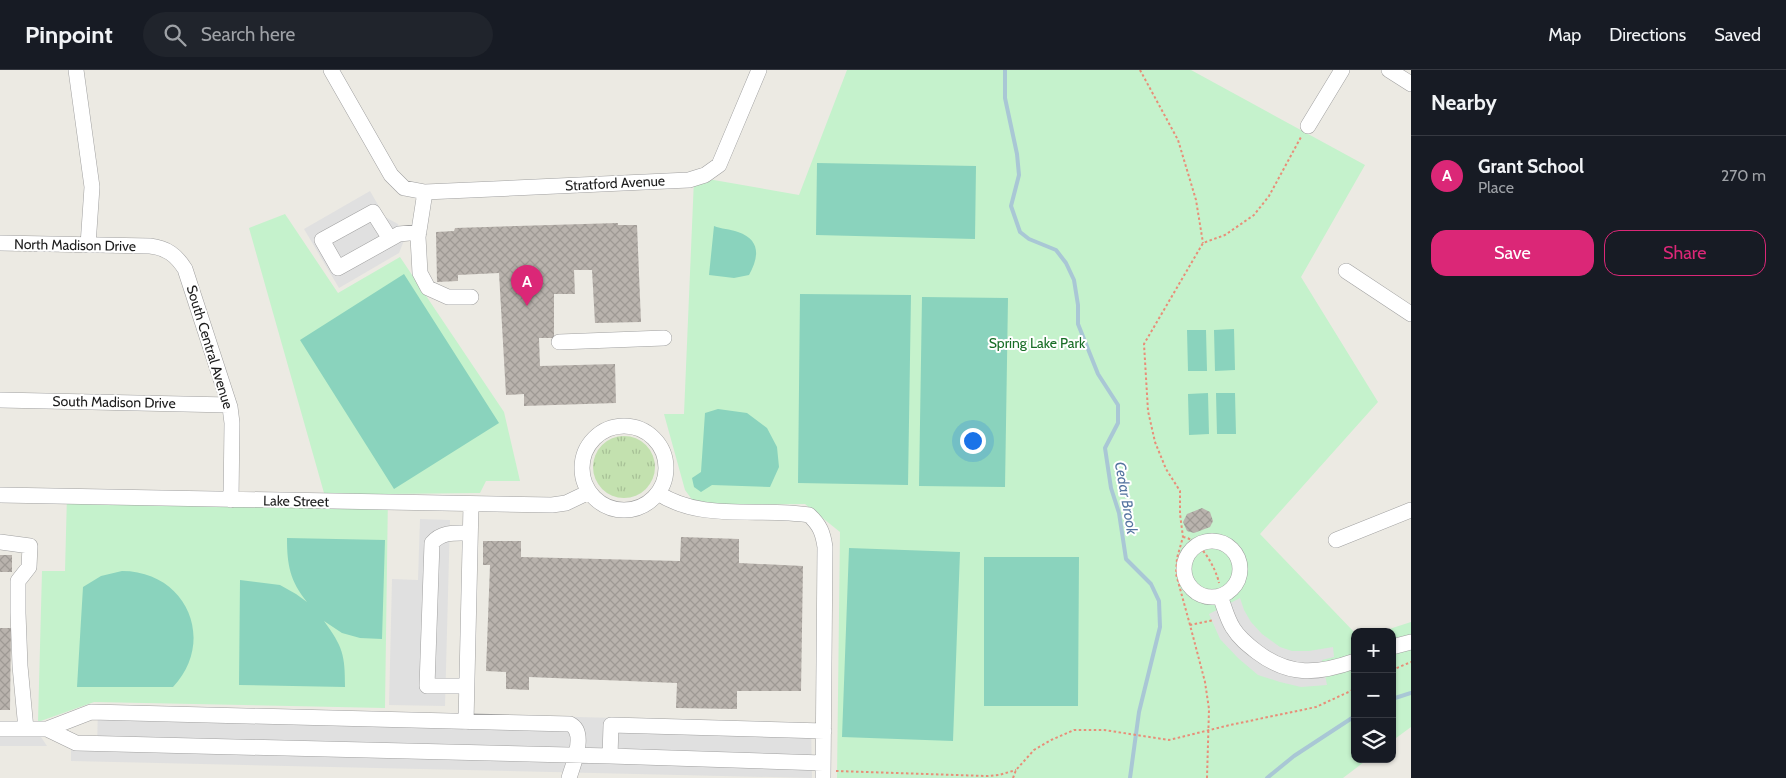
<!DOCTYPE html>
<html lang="en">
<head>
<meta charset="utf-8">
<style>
  :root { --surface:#171b24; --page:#20242c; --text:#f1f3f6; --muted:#9ea1a6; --line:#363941; --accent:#db2777 }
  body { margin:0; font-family:Cabin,sans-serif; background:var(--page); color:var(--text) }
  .controls { position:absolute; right:15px; bottom:15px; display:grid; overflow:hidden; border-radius:10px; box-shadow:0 1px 4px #0004 }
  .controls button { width:45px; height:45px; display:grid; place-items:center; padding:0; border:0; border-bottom:1px solid var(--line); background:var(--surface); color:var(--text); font:25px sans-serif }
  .you { position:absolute; left:972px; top:370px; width:18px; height:18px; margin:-12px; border:4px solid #fff; border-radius:50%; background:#1a73e8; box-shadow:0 0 0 8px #1a73e833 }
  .badge { display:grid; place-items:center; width:32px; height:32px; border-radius:50%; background:var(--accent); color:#fff; font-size:16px; font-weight:700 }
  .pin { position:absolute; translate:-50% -41px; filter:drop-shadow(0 1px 2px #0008) }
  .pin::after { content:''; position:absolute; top:26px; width:18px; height:15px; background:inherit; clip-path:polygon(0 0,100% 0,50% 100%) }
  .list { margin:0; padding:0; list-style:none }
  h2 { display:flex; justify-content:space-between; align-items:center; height:65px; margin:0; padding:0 20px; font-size:21px }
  h2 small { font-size:16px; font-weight:400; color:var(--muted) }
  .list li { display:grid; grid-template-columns:32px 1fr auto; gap:15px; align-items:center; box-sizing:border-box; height:80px; padding:0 20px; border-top:1px solid var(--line) }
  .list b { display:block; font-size:19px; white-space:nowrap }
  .list p { margin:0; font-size:16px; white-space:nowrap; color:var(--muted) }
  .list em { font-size:16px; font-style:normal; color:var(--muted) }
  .actions { display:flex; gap:10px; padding:15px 20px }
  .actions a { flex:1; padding:11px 0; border:1px solid var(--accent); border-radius:15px; text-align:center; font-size:18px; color:var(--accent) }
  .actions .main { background:var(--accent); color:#fff }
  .icon { flex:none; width:28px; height:28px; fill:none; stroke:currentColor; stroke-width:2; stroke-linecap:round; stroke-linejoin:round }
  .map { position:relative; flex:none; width:1411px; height:708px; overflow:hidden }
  header { display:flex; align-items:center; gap:30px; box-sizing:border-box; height:70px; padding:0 25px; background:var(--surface); border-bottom:1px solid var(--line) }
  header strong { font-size:24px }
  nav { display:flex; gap:28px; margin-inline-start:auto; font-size:18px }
  .search { width:350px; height:45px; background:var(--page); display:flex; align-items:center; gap:12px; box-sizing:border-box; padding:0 18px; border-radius:28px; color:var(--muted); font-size:19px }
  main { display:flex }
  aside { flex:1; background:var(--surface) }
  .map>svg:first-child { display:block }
  .grass { fill:url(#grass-tufts) }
  .park { fill:#c5f2cc }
  .pitch { fill:#8ad3bd }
  .parking { fill:#e0e0e0 }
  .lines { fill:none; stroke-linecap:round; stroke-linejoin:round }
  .stream { stroke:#a9c7d5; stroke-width:4 }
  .building { fill:url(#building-cross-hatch) }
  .minor-casing { stroke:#a0a0a0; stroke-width:16 }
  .path { stroke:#e88e78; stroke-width:2; stroke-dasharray:2.5 2.5; stroke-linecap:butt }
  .minor { stroke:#fff; stroke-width:15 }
  .labels { text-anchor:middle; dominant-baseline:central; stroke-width:4; stroke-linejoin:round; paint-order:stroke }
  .street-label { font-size:14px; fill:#1c1c1c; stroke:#fff }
  .park-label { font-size:14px; fill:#186d26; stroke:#fff }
  .water-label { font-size:15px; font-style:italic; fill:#5574a0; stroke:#fff }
</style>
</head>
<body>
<header>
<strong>Pinpoint</strong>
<div class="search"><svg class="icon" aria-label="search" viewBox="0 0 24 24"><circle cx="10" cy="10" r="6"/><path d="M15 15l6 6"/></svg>Search here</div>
<nav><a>Map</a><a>Directions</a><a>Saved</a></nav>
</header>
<main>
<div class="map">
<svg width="1411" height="708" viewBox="0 0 1411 708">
  <defs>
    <pattern id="grass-tufts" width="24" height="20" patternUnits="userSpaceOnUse" patternTransform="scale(1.25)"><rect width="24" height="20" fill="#c3e1af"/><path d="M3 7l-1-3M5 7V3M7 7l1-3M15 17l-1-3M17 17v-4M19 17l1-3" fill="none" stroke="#a7c096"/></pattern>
    <pattern id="building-cross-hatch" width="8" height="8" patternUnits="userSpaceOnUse" patternTransform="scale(1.25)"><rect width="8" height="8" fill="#b9b3ad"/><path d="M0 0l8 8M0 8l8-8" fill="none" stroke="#9e9994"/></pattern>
  </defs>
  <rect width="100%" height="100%" fill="#eceae3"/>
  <!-- grass -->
  <path class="grass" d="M593 397a31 31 0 1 1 62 0a31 31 0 1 1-62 0Z"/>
  <!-- park -->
  <path class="park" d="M847,0H1191L1365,95L1301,207L1378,332L1260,464L1355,563V689H1368L1343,708H837L840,462L805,434L696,435L685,420L664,344H684L694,109H708L799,125Z
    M285,144L338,223L400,187L504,342L520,411H486L480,423L388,424L385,638L94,632L38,652L42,501H65L67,425L326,430L249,158Z
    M1411,552V657L1392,671V562H1380Z"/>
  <!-- pitch -->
  <path class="pitch" d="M817,93L976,96L975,169L816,165Z
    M714,156C721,159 730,159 738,162C761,170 759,187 749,205L734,208L709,205Z
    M404,204L499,353L394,419L300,270Z
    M800,224L911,225L908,415L798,413Z
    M922,227L1008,228L1005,417L919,416Z
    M1234,259L1235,300L1215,301L1214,260Z
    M1187,260H1206L1207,301H1188Z
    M1208,323L1209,364L1189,365L1188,324Z
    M1216,323H1235L1236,364H1217Z
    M718,339L747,343L767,358L777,377L779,397L770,417L712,415L701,422L694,417L692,408L701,402L705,343Z
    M287,468L385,470L382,569L360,568L342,563L324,551C343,577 345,585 345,617L239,615L240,510L280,515L296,524L307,532C290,511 287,495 287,468Z
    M849,478L960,482L953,671L842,667Z
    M984,487H1079L1078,636H984Z
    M122,501C186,501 217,570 173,617H77L83,517L101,506Z"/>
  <!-- parking -->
  <path class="parking" d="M370,121L385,147L398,154L405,168L399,183L339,218L304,159Z
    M420,449L450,450L445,636L389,635L392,509L418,510Z
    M1240,528L1244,540L1251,552L1262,564L1280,577L1292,581H1309L1333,577L1334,587L1322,590L1327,615L1301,617L1280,612L1258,605L1238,588L1220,569L1209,544Z
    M98,635L811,653L812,708L71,691V679H97Z
    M0,664H39L47,676H0Z"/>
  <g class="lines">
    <!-- stream -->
    <path class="stream" d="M1005,0V28L1017,84L1019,105L1011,136L1020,162L1029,169L1056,180L1066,193L1074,210L1078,235V254L1098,304L1118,335V353L1105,378L1111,418L1119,443L1126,489L1151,514L1159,531L1160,557L1139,642L1130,708
      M1392,629L1411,623
      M1267,708L1294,686L1355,646"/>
  </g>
  <!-- building -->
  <path class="building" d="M618,153V155H637L641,252L595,253L592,200H574L575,224H554V268H539L540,296L615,294L616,333L524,336V324L506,325L499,203L458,205V211L437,212L436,162L454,161L455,158Z
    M1202,438L1210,442L1213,451L1210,457L1194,463L1187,461L1183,452L1187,444Z
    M681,467L739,469V493L803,496L801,621H737V639L676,638L677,613L529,607V620L506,619V602L486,601L490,495H483V471H521V487L680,491Z
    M0,485H12V502H0Z
    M0,558H11L10,640H0Z"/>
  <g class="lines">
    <defs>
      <path id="minor" d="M76,0L92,117L88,175
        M331,0L391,105L404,118L425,122L689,110L705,105L719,95L759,0
        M1389,0L1411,14
        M1308,56L1342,0
        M425,122L418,167L420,203L428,218L448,227H471
        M390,169L373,142L322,170L338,198L399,164L419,162
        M0,173L150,176C167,178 176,185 185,199L230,337L232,353L231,430
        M1346,201L1411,244
        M559,272L664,268
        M0,330L229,335
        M582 398a42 42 0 1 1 84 0a42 42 0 1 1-84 0Z
        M658,423C701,452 759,437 809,445C820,455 823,463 825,477L823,708
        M0,425L552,435L566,433L589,422
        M1336,470L1411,440
        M1184 499a28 28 0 1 1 56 0a28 28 0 1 1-56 0Z
        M0,472L30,476L29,497L18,511V543L20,596L26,659
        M1220,526C1224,536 1227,549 1233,558C1239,568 1248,575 1257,582C1290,607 1318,604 1355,591
        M1392,577L1411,572
        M466,616H427L432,473C442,461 456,463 470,463
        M466,652L471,435
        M0,659H47L76,673L610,686L823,693
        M47,659L91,642L570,654C587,662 573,695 569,708
        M610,686L611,655L824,661"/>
    </defs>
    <!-- minor casing -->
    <use href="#minor" class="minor-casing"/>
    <!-- path -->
    <path class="path" d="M1140,0L1178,70L1196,130L1203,173
      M1183,467C1200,469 1216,498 1219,513
      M1190,555L1176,504L1177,488L1183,467L1180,444V421L1166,399L1155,372L1148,341L1144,274L1203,173L1225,165L1254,145L1269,126L1301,67
      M1392,600L1411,592
      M836,701L987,706L999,705L1016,700
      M1013,708L1016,700L1034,680L1051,670L1074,660H1104L1169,670L1230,655L1316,637L1355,619
      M1207,708L1209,639L1205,612L1190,555L1214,550"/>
    <!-- minor -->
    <use href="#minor" class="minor"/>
  </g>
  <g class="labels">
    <!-- street labels -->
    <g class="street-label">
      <text transform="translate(615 113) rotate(-3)">Stratford Avenue</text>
      <text transform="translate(75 175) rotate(1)">North Madison Drive</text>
      <text transform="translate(210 277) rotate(73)">South Central Avenue</text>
      <text transform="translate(114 332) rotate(1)">South Madison Drive</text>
      <text transform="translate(296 431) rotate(1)">Lake Street</text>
    </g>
    <!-- park labels -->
    <g class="park-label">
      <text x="1037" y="273">Spring Lake Park</text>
    </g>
    <!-- water labels -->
    <g class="water-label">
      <text transform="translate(1126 428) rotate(80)">Cedar Brook</text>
    </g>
  </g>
</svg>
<div class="controls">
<button>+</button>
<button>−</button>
<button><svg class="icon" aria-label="layers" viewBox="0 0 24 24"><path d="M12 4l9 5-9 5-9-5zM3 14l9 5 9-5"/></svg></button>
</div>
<div class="you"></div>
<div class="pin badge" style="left:527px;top:236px">A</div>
</div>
<aside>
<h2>Nearby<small></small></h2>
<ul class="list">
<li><span class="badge">A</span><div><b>Grant School</b><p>Place</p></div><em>270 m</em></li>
</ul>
<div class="actions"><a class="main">Save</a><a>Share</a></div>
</aside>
</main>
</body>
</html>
